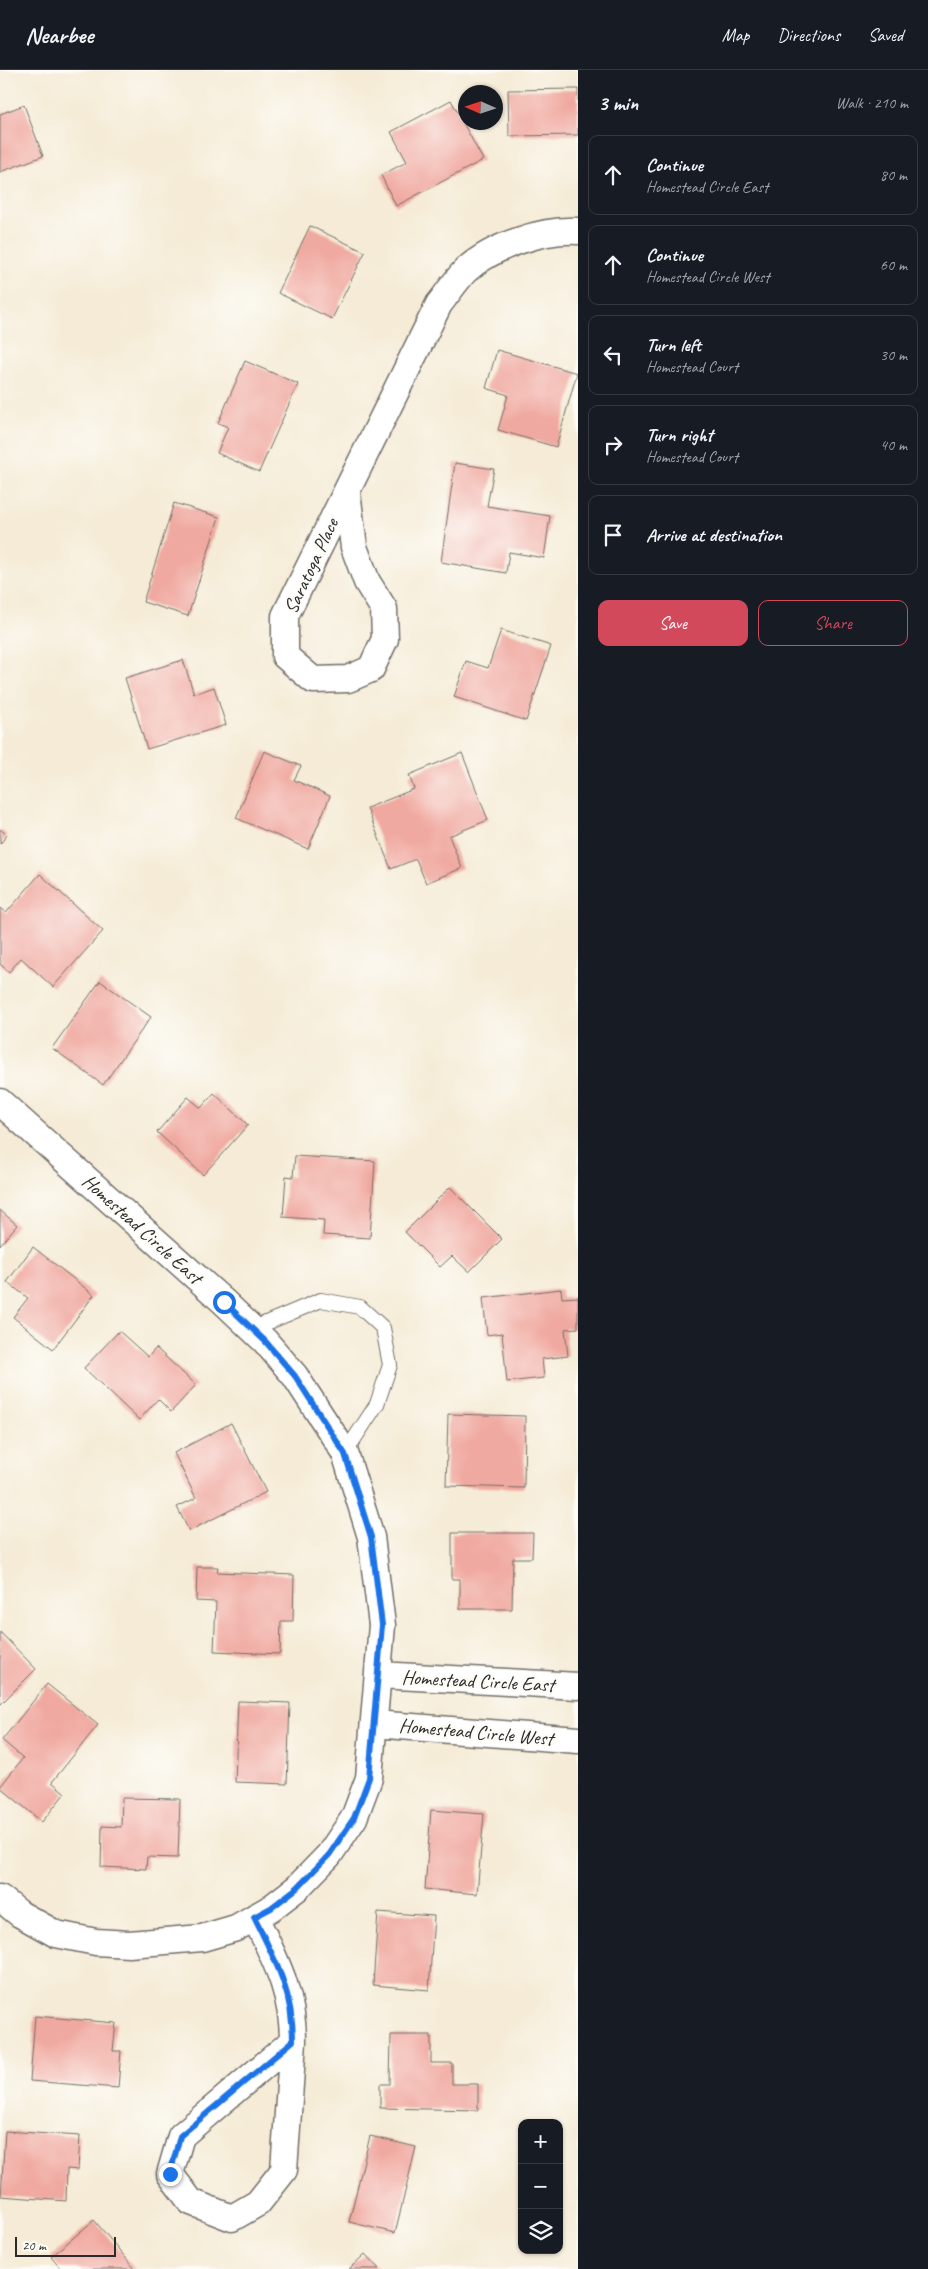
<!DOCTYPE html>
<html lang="en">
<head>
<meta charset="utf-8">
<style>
  :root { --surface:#171b24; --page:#242831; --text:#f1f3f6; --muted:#9ea1a6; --line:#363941; --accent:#d1495b }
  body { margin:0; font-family:Caveat,sans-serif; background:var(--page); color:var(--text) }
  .controls { position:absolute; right:15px; bottom:15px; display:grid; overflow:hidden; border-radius:10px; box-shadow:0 1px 4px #0004 }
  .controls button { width:45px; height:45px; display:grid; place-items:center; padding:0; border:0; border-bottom:1px solid var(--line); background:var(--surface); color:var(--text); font:25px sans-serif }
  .compass { position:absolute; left:458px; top:15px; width:45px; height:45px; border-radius:50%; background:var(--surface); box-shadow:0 1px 4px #0004; rotate:273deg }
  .scale { position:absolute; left:15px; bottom:12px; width:101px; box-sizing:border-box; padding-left:5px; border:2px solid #2b2b2b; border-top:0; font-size:14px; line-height:18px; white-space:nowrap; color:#2b2b2b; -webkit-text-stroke:4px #fdfcf7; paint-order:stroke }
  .stop { position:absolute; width:15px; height:15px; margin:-11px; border:4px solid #1a73e8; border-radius:50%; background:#fff }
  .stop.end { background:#1a73e8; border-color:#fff; box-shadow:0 1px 5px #0008 }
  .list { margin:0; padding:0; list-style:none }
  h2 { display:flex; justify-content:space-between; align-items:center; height:65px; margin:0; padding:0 20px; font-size:21px }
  h2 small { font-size:16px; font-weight:400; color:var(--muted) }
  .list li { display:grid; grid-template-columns:32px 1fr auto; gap:15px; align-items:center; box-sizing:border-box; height:80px; margin:0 10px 10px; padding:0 10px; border:1px solid var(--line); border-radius:10px }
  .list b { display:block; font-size:19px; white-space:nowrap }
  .list p { margin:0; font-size:16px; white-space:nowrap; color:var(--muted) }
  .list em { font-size:16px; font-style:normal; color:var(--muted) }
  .actions { display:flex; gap:10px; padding:15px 20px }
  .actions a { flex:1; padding:11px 0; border:1px solid var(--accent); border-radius:10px; text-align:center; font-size:18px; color:var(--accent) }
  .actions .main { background:var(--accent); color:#fff }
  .icon { flex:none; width:28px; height:28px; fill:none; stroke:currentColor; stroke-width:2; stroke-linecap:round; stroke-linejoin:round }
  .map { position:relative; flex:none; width:578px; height:2199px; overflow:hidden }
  header { display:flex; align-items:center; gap:30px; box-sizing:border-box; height:70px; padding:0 25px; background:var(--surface); border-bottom:1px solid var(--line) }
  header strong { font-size:24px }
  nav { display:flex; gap:28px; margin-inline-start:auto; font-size:18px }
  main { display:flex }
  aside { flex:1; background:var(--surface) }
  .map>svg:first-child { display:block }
  .building { fill:#f0a9a0 }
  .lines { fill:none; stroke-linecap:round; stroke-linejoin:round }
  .lane-casing { stroke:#726e67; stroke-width:16 }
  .street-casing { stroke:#726e67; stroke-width:29 }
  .lane { stroke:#fff; stroke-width:14 }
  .street { stroke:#fff; stroke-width:26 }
  .route { stroke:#1a73e8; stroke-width:6 }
  .labels { text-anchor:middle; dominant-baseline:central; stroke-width:5; stroke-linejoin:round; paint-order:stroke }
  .street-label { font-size:20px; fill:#2b2b2b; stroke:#fdfcf7 }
</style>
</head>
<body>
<header>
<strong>Nearbee</strong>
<nav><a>Map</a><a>Directions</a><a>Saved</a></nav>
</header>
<main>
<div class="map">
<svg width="578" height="2199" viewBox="0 0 578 2199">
  <rect width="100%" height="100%" fill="#fdfcf7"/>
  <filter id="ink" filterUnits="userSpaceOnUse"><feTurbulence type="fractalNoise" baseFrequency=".02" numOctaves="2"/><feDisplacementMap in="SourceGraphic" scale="10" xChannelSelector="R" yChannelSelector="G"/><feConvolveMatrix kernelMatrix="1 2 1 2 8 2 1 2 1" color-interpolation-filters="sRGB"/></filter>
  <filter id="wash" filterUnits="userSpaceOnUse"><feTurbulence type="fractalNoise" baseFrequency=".0096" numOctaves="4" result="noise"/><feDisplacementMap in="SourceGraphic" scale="20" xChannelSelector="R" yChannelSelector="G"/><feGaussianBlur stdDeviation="1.12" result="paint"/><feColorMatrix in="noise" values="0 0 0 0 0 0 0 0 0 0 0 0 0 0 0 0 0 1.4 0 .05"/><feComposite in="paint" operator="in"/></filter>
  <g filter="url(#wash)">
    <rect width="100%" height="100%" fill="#f5ebd6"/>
    <g id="blocks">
      <!-- building -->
      <path class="building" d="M578,19V65L509,66L508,20Z
        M451,30L483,90L396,136L381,105L407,92L391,62Z
        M24,35L43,86L0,102V44Z
        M310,156L365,182L332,249L278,223Z
        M497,280L577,303L556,377L498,360L508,325L486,318Z
        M245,291L298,314L259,402L217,383L228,357L218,353Z
        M455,393L494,399L487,436L550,446L544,488L509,482L506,503L441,492Z
        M174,433L219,447L188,546L143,532Z
        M501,560L551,576L526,651L454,627L466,591L488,598Z
        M183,590L194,624L214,617L226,655L147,679L125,608Z
        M264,681L301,696L294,710L330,726L308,779L236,748Z
        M462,683L488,750L449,766L462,798L426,813L416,789L391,799L367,738L414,719L409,705Z
        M0,759L7,765L0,774Z
        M40,804L103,861L53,917L21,888L9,902L0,894V838L6,843Z
        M100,911L151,947L103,1015L52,978Z
        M214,1023L248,1055L203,1105L157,1062L188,1027L201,1038Z
        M295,1086L375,1091L370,1168L323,1165L324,1150L283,1147L286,1106L293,1107Z
        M450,1117L502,1169L469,1202L452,1186L440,1197L405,1162Z
        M0,1140L17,1155L0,1175Z
        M33,1177L94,1225L53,1279L13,1247L28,1228L7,1212Z
        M561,1219L562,1228L578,1227V1258L565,1259L568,1286L542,1289L544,1308L507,1312L502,1263L487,1265L483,1228Z
        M119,1261L148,1287L156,1278L196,1315L171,1342L158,1329L139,1350L84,1298Z
        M448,1344L525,1346L524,1418L446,1416Z
        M231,1353L266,1422L189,1461L177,1437L196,1428L174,1383Z
        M452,1463H533L532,1488H513L512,1539H460V1509H452Z
        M197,1497H218L217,1502L294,1505L293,1551H281L280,1584L214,1581L216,1532L196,1531Z
        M0,1562L36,1599L0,1635Z
        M47,1614L98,1655L52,1712L65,1723L42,1752L0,1717L23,1688L2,1670Z
        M238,1631L290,1633L287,1714L235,1712Z
        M122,1728L180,1729L178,1788L147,1787L146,1799L101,1797L102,1756L121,1757Z
        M431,1740L484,1744L477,1824L425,1819Z
        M378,1842L434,1846L429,1920L373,1915Z
        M35,1946L116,1953L113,1981H121L118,2018L30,2011Z
        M391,1965H431V1993H452V2014H478V2040L380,2038V2014H390Z
        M5,2061L80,2066L78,2100L67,2099L66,2131L1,2126Z
        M370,2066L416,2077L395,2163L349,2152Z
        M94,2150L135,2199H61L51,2187Z
        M365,2184L379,2199H349Z"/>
    </g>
  </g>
  <g filter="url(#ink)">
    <use href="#blocks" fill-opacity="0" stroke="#726e67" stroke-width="1"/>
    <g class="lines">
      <defs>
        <path id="lane" d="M252,1259L321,1230L360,1237L383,1258L390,1295L377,1334L345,1383"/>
        <path id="street" d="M347,422L354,477L367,512L384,539L385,569L371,599L348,609L313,610L285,586V546L439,234C448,223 456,210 466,200C493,176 542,159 578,161
          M0,1032L224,1232L265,1271L295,1306L345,1383L371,1467L382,1555L369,1708L354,1748L329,1785L297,1818L271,1838L236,1858L202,1868L129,1874L96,1872L56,1864L20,1844L0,1828
          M379,1605L578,1616
          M374,1654L578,1670
          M255,1847C275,1890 293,1921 293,1971L181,2066L170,2104L191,2132L232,2148L258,2133L284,2100L293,1971"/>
      </defs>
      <!-- lane casing -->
      <use href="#lane" class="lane-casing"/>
      <!-- street casing -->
      <use href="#street" class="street-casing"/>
      <!-- lane -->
      <use href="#lane" class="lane"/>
      <!-- street -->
      <use href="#street" class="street"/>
    </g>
  </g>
  <g class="lines" filter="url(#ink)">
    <!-- route -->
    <path class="route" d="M170,2104L180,2066L293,1971C293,1921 275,1890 254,1847L271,1838L297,1818L329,1785L354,1748L369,1708L382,1555L371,1467L345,1384L295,1306L265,1271L224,1232"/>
  </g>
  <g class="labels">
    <!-- street labels -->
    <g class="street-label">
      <text transform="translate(311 496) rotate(-65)">Saratoga Place</text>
      <text transform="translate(142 1159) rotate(42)">Homestead Circle East</text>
      <text transform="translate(478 1611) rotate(3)">Homestead Circle East</text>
      <text transform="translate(476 1662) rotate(5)">Homestead Circle West</text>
    </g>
  </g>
</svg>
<div class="controls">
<button>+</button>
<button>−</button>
<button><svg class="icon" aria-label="layers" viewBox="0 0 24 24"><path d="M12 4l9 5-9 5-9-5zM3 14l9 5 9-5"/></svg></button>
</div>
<svg class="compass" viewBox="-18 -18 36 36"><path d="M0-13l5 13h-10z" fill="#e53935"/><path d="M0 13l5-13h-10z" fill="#9ea1a6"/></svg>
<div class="scale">20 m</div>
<div class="stop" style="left:224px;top:1232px"></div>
<div class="stop end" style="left:170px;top:2104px"></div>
</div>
<aside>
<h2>3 min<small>Walk · 210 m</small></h2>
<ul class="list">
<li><svg class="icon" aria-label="ahead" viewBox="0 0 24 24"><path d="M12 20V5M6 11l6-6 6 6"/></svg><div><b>Continue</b><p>Homestead Circle East</p></div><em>80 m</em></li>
<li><svg class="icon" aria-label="ahead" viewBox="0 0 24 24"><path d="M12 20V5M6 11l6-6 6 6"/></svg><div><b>Continue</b><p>Homestead Circle West</p></div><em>60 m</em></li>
<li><svg class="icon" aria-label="left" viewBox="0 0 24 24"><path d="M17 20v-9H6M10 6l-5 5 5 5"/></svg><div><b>Turn left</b><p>Homestead Court</p></div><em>30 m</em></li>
<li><svg class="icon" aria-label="right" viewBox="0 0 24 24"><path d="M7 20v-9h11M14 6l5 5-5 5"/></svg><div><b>Turn right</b><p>Homestead Court</p></div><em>40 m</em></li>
<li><svg class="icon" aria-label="arrive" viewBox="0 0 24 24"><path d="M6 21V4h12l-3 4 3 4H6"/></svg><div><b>Arrive at destination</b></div></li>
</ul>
<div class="actions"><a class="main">Save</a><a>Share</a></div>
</aside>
</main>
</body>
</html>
